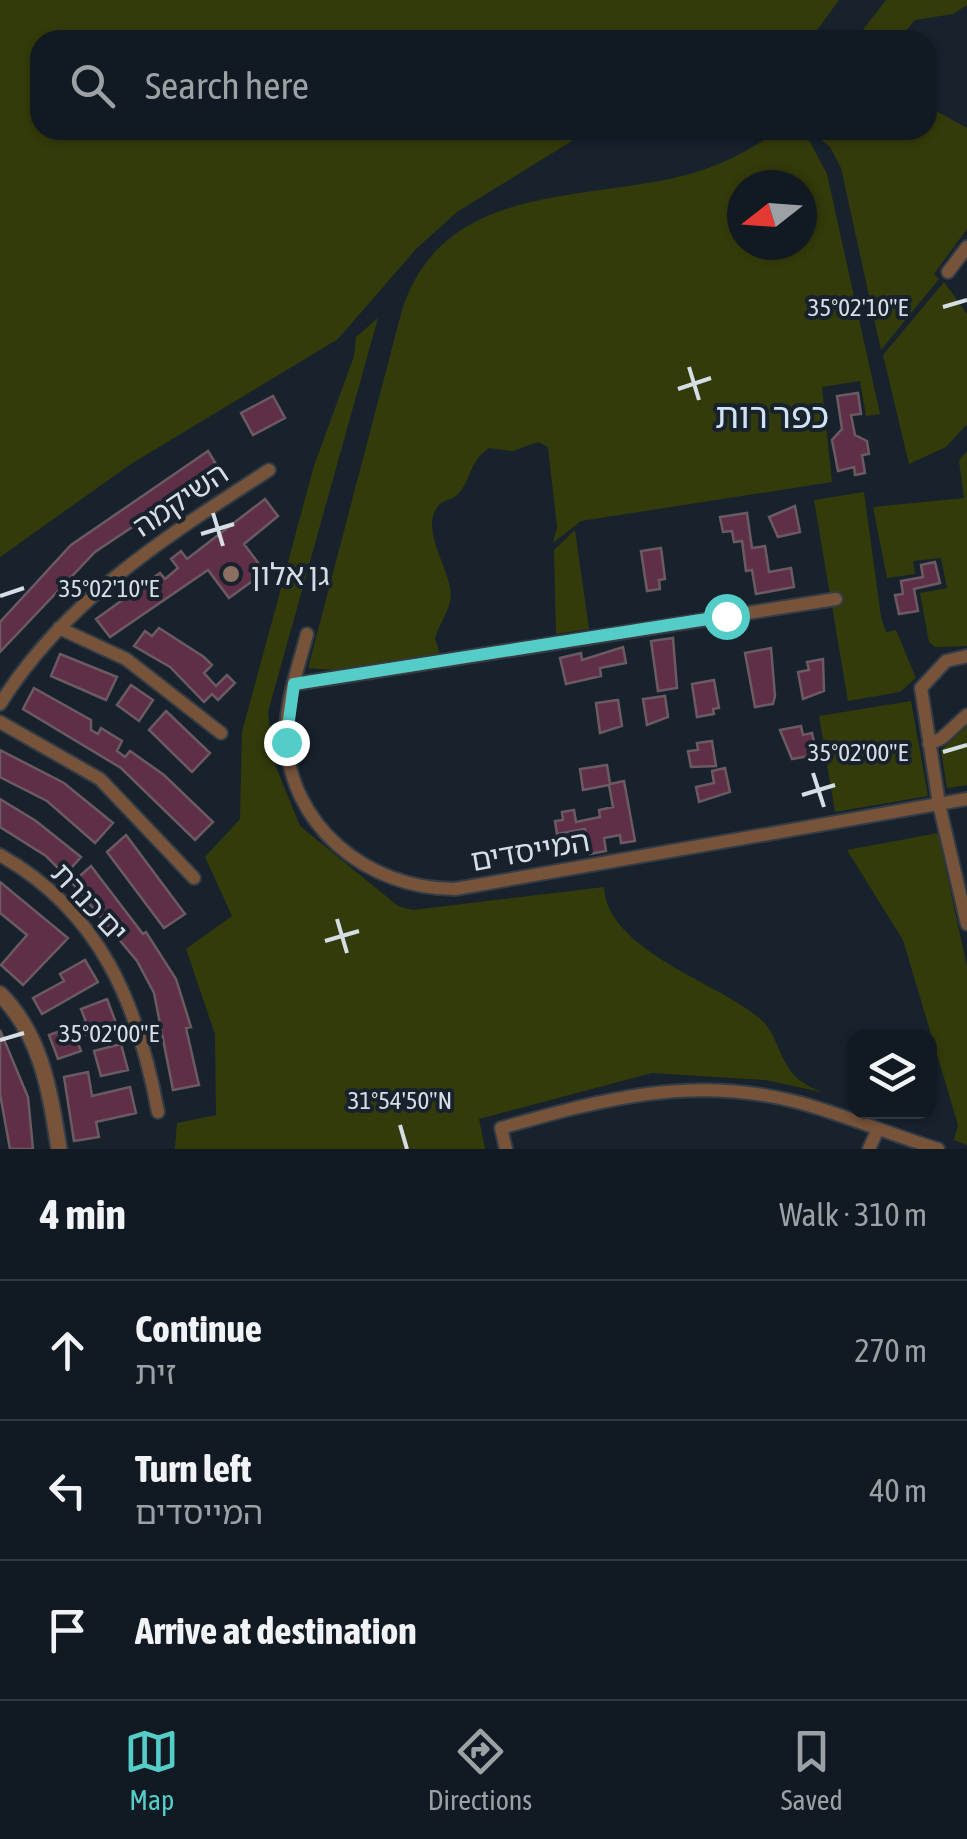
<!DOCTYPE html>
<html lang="en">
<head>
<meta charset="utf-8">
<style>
  :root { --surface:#111a22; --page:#1a232a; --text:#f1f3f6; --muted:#9ca1a5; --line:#303840; --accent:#54cdc8 }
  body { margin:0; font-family:"Asap Condensed","Noto Sans Hebrew",sans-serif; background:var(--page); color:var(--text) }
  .controls { position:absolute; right:30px; bottom:30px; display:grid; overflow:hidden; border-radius:20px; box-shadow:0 2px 8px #0004 }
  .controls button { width:90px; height:90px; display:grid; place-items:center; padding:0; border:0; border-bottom:2px solid var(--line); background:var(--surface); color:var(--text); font:50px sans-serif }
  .compass { position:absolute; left:727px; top:170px; width:90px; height:90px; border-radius:50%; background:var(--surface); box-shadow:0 2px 8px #0004; rotate:253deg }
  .stop { position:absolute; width:30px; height:30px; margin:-22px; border:8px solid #54cdc8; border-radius:50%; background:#fff }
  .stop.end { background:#54cdc8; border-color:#fff; box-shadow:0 2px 10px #0008 }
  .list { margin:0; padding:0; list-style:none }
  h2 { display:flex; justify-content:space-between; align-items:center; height:130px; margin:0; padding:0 40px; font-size:42px }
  h2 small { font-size:32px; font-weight:400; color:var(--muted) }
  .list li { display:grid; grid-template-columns:65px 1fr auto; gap:30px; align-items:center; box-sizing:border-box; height:140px; padding:0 40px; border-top:2px solid var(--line) }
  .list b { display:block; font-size:38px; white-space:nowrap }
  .list p { margin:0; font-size:32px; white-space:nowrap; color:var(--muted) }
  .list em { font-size:32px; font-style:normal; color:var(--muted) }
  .icon { flex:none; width:55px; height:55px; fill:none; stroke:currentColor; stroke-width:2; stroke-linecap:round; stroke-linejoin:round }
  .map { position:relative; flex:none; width:967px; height:1149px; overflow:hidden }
  .search { position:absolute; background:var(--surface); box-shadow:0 2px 8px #0004; left:30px; right:30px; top:30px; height:110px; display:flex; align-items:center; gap:25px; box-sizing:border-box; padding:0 35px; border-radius:30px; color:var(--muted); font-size:38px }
  .sheet { height:550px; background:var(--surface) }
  nav { display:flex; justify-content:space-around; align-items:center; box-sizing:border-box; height:140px; border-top:2px solid var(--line); background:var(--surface); font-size:28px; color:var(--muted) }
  nav a { display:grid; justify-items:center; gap:5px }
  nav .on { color:var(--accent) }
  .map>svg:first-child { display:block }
  .green { fill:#343b0a; fill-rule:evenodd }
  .building { fill:#5f2f47; stroke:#6c5a62; stroke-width:2.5 }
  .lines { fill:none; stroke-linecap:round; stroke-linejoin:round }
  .minor-casing { stroke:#323c47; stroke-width:16 }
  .tertiary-casing { stroke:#323c47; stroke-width:19 }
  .minor { stroke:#77533a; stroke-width:12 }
  .tertiary { stroke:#77533a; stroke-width:15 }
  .route { stroke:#54cdc8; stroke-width:12 }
  .ticks { fill:none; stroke:#d6dee5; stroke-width:4 }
  .education-dot { fill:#8d6e63; stroke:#17222d; stroke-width:4 }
  .labels { text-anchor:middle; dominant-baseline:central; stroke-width:8; stroke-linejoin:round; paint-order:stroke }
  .street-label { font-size:30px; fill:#d6dee5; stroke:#17222d }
  .poi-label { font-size:30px; fill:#d6dee5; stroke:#17222d; text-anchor:start }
  .quarter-label { font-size:35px; fill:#d3e2f1; stroke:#17222d }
  .ticks-label { font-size:25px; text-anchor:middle; fill:#d6dee5; stroke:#17222d; stroke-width:8; stroke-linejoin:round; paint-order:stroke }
</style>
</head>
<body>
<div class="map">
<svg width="967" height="1149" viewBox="0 0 967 1149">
  <rect width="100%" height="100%" fill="#17222d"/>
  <!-- green -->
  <path class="green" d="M0,0H839L810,40H40V130H671L575,139L457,212L416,249L338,339L131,464L0,557Z
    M886,0H967V5L953,14L915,20L898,40H855Z
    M927,106L967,128V229L934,274L939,279L881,350L841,168L830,147L809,130H927Z
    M779,130L808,138L827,174L880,414L866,416L860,381L822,387L832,482L581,521L553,543L557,527L548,447L538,442L513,451L489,448C470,461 472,476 460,492C454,500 446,499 440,504C417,525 451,571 451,594C451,609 439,624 435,638L440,654L333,670L308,668L402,310C442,187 570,201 674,178C713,169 747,153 779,130ZM742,185H802V245H742Z
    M944,282L967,314V424L946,447L909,464L883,355Z
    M378,318L268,712L274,762L300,826L398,906L413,910L604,887C607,950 716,982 758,1017C778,1033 778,1058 795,1076C801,1083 813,1088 821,1092L766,1080L652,1073L479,1119L485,1149H175L177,1123L216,1115L215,1034L186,949L232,916L205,857L240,819L242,732L314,466L354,356L356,337Z
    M967,451V646L935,647L929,642L920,593L947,588L941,558L913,561L915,574L887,578L873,507L964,498L959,461Z
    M864,492L881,617L886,632L896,630L916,678L900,692L848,701L814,500Z
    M575,530L589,629L556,634L554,550Z
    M911,701L928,796L835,812L819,716Z
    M967,726V785L947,788L941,750Z
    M938,833L967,967V1145L954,1140L958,1125L903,940L847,850Z"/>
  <!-- building -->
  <path class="building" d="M858,393L861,414L851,415L855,435L867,441L869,454L862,455L865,473L855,475L854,467L838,471L832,440L842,429L837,396Z
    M273,396L285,418L253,435L241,413Z
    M208,451L219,469L95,552L0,652V622L71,545Z
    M265,499L278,516L244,544L265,572L229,598L208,570L110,637L96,619L160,573L165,579L178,568L171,559L181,551L187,559Z
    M795,506L800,532L778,537L769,517Z
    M747,513L752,548L765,546L769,572L791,568L794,587L756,594L752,570L746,571L742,541L734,542L732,531L723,532L720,517Z
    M661,548L665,579L659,580L660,589L647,591L641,551Z
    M935,562L940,583L914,589L918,611L899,614L895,595L903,594L901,581L923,577L921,565Z
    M159,628L204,657L212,665L204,673L216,686L227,675L235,683L218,700L212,694L204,702L170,667L134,646L145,631L152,636Z
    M673,638L677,688L658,691L651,641Z
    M623,647L626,663L600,668L601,676L566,684L560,658L581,653L582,660Z
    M771,648L775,696L773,704L755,707L745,653Z
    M60,654L117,677L106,700L51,676Z
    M823,659L824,691L803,699L798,672L809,670L807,662Z
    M714,680L719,708L713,709L714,714L697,717L692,684Z
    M131,685L153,700L139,721L117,705Z
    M34,688L91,720V730L98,734L101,728L122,741L117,751L125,757L130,751L164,775L213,822L195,840L121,768L23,709Z
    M665,696L668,717L647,725L643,699Z
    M618,700L622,726L600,733L596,703Z
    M166,711L210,753L192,772L149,730Z
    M801,726L803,735L812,733L815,746L808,747L809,756L792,759L780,730Z
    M712,741L716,766L691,767L688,751L698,750L697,743Z
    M0,750L64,783L113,823L95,843L47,801L0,777Z
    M607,765L610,784L624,781L635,841L621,843L620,835L604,838L606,851L590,854L585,829L557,834L555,821L563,820L562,812L574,810L576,822L600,817L599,810L613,807L609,785L583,790L580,769Z
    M725,768L730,792L699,802L696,787L714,783L712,771Z
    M0,799L36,821L81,857L65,875L46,856L0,827Z
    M126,835L185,914L164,928L107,852Z
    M91,866L143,934L146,932L176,979L191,1027L186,1028L199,1085L173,1090L154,993L137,961L72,883Z
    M0,882L68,938L23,985L1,965L27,935L0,913Z
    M85,960L98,982L42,1014L33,998L64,981L60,974Z
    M107,999L116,1023L76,1038L81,1051L58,1059L49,1035L86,1022L81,1009Z
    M0,1030L28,1097L33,1149H10L0,1094Z
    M121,1044L128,1070L101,1076L94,1051Z
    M88,1072L92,1096L130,1087L136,1113L96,1122L99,1137L74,1141L64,1077Z"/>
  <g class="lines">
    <defs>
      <path id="minor" d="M948,272L967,247
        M59,628L126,659L221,733
        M307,634C299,665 286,700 286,733C287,825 367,889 455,889L967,799
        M967,656L946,661L921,688L939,804L967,924
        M295,684L836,599
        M0,704C66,599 167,536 269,470
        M0,722L100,779L194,878
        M929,744L942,738L967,715
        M0,855C100,911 138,1004 158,1112
        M506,1149L501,1128C604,1099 693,1074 801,1103C847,1116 892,1135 938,1149
        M869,1149L877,1131"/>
      <path id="tertiary" d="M0,994C42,1036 50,1092 59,1149"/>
    </defs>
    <!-- minor casing -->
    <use href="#minor" class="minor-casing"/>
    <!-- tertiary casing -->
    <use href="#tertiary" class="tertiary-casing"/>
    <!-- minor -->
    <use href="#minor" class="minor"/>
    <!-- tertiary -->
    <use href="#tertiary" class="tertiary"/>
  </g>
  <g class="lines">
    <!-- route -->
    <path class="route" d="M286,742L294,684L726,616"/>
  </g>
  <!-- ticks -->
  <path class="ticks" d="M943,307L967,300M689,367L699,400M678,389L711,378M213,513L223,546M201,534L234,524M0,596L24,588M943,752L967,745M813,773L824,807M802,795L835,785M337,919L347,953M325,941L359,931M0,1040L24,1033M400,1125L407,1149"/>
  <!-- markers -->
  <circle class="education-dot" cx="231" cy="574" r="10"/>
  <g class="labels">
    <!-- street labels -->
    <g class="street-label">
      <text transform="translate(180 499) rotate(-34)">השיקמה</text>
      <text transform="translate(530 850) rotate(-10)">המייסדים</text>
      <text transform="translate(90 902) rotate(47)">ים כנרת</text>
    </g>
    <!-- poi labels -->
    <g class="poi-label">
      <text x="251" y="574">גן אלון</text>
    </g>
    <!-- quarter labels -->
    <g class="quarter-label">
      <text x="772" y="415">כפר רות</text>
    </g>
  </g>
  <g class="ticks-label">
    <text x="858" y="316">35°02'10"E</text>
    <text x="109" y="597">35°02'10"E</text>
    <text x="858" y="761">35°02'00"E</text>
    <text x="109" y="1042">35°02'00"E</text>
    <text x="400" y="1109">31°54'50"N</text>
  </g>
</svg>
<div class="controls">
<button><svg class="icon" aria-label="layers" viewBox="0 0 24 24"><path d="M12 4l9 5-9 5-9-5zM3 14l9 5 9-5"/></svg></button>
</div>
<svg class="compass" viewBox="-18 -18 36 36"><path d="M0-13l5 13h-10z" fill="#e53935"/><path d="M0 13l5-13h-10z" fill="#9ca1a5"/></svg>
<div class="stop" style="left:726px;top:616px"></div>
<div class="stop end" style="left:286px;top:742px"></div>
<div class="search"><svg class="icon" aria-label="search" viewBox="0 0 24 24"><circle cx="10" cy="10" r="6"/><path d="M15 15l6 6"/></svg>Search here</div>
</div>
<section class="sheet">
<h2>4 min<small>Walk · 310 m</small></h2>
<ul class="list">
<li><svg class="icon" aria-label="ahead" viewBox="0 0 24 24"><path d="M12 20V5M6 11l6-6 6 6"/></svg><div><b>Continue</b><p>זית</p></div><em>270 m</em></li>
<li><svg class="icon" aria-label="left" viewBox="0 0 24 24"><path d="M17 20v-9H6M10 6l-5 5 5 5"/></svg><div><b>Turn left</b><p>המייסדים</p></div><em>40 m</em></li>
<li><svg class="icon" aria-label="arrive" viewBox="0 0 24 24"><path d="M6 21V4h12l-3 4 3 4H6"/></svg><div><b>Arrive at destination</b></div></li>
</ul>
</section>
<nav>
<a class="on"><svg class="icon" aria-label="map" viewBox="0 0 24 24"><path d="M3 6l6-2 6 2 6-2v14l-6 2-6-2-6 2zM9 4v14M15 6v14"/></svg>Map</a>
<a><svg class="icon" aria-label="directions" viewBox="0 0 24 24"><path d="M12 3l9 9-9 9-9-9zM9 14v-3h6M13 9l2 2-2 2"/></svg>Directions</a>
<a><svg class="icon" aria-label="saved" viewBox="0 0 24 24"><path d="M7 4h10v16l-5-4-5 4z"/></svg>Saved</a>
</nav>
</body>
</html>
